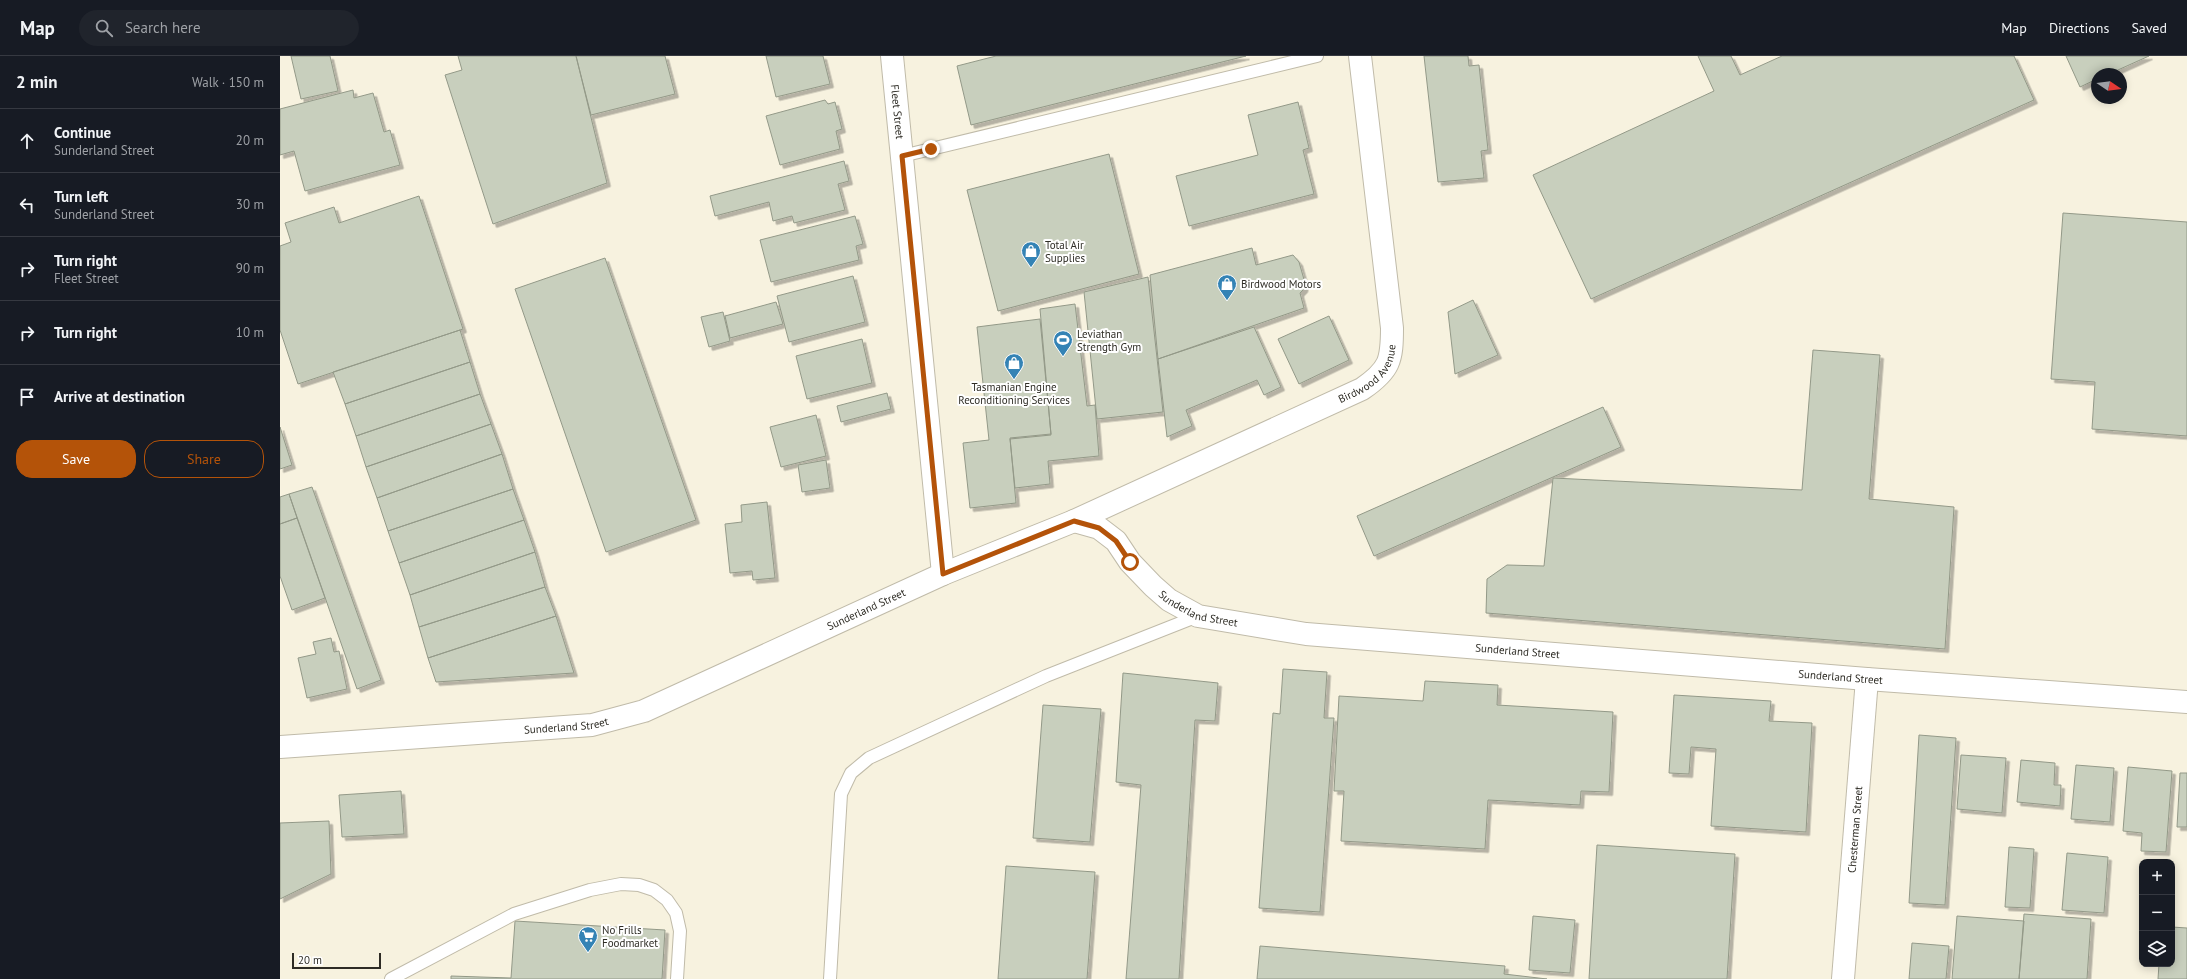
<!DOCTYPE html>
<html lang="en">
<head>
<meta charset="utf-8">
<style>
  :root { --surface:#171b24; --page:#20242c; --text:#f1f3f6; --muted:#9ea1a6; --line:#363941; --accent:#b45309 }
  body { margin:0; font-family:"PT Sans",sans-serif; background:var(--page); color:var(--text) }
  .controls { position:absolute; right:12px; bottom:12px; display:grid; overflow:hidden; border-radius:8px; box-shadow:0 2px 10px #0003 }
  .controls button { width:36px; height:36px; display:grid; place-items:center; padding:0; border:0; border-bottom:1px solid var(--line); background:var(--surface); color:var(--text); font:20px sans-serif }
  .compass { position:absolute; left:1811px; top:12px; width:36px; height:36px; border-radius:50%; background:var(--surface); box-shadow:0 2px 10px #0003; rotate:103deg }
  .scale { position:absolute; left:12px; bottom:10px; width:89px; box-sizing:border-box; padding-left:4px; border:2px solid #2e2c25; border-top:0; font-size:11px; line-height:14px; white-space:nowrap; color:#2e2c25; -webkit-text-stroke:3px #fff; paint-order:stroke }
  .stop { position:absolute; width:12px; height:12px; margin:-9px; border:3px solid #b45309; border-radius:50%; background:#fff }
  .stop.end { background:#b45309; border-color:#fff; box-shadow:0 1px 4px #0008 }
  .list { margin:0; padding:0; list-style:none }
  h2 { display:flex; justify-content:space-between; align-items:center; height:52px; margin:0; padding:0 16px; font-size:17px }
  h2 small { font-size:13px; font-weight:400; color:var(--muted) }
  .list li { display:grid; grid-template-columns:26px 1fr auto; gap:12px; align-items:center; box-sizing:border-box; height:64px; padding:0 16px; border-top:1px solid var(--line) }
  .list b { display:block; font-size:15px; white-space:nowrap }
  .list p { margin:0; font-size:13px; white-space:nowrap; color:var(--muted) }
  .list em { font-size:13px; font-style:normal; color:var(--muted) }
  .actions { display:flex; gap:8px; padding:12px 16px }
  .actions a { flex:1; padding:9px 0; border:1px solid var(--accent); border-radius:16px; text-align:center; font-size:14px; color:var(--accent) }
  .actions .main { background:var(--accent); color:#fff }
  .icon { flex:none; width:22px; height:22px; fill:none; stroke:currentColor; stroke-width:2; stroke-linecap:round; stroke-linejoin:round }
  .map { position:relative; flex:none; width:1907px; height:923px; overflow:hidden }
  header { display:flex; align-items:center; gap:24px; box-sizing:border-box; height:56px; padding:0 20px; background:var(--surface); border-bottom:1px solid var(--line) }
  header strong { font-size:19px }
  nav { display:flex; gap:22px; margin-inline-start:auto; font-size:14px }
  .search { width:280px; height:36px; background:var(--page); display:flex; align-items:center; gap:10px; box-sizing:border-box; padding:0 14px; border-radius:22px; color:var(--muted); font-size:15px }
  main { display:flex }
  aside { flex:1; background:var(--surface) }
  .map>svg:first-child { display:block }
  .building { fill:#c8cfbd; stroke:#939988; filter:url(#shadow) }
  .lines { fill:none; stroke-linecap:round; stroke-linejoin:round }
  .service-casing { stroke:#c0bba9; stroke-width:14 }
  .minor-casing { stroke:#c0bba9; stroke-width:24 }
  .service { stroke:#fff; stroke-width:12 }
  .minor { stroke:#fff; stroke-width:22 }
  .route { stroke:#b45309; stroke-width:5 }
  .labels { text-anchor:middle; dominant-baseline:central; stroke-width:4; stroke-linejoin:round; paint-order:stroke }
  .street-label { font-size:11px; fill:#2e2c25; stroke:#fff }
  .poi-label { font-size:11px; fill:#2e2c25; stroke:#fff; text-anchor:start }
</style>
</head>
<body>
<header>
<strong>Map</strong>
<div class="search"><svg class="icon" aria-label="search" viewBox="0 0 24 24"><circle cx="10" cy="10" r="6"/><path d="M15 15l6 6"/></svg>Search here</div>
<nav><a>Map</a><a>Directions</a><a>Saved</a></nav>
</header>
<main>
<aside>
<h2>2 min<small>Walk · 150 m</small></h2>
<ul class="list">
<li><svg class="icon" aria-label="ahead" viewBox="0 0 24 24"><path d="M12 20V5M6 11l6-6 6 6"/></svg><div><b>Continue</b><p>Sunderland Street</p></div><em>20 m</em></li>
<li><svg class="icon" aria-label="left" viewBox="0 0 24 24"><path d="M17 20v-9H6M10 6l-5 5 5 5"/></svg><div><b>Turn left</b><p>Sunderland Street</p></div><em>30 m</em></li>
<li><svg class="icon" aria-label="right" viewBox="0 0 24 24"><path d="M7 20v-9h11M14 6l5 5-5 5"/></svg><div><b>Turn right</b><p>Fleet Street</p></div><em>90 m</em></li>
<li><svg class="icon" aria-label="right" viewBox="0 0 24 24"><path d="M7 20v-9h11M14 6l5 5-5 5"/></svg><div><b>Turn right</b></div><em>10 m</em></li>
<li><svg class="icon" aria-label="arrive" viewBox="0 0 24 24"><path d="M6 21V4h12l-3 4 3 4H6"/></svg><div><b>Arrive at destination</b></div></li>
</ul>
<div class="actions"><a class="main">Save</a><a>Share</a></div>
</aside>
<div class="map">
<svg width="1907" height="923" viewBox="0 0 1907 923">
  <defs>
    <filter id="shadow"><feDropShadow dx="3.5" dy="3.5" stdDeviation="0" flood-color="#0004"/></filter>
  </defs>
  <rect width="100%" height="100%" fill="#f7f2df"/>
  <!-- building -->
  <path class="building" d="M11,0H50L58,35L21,43Z
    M178,0H296L327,127L213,168L165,19L182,14Z
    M296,0H385L395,38L311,59Z
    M486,0H543L550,28L496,41Z
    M716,0H966L691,69L677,10Z
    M1144,0H1188L1189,10L1199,9L1208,94L1201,95L1204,122L1158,126Z
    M1418,0H1451L1460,19L1502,0H1734L1754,44L1311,243L1253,119L1434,35Z
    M1786,0H1869L1829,18H1817V23L1800,31Z
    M73,34L74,42L93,37L104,76L110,74L120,109L25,135L14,95L0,99V53Z
    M545,44L548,48L555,46L562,73L556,75L560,93L500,109L486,60Z
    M1018,46L1029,92L1023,94L1034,138L909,170L896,120L978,99L968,59Z
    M829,98L859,218L718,255L687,134Z
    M564,105L569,125L558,128L565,154L514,167L512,160L493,165L489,146L435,160L430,140Z
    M139,140L183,273L18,328L0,274V190L11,186L5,167L54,151L59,167Z
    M1783,157L1907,166V380L1812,373L1815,326L1771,323Z
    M575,160L583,188L576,190L579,204L491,226L480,184Z
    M972,192L976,209L1013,199L1019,206L1025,227L1024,233L1020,237L1024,252L878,303L870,219Z
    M325,202L416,464L326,496L235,233Z
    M573,220L585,266L509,286L497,240Z
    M868,221L883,356L817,363L804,236Z
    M1193,244L1218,299L1175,318L1168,256Z
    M496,246L503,268L450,282L445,260Z
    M795,248L807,350L815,349L819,400L768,405L770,428L735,432L730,383L771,379L760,253Z
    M443,256L450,285L429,291L421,261Z
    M1049,260L1069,304L1019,328L998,283Z
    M760,263L771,378L730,382L736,447L690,452L683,387L709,384L697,271Z
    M974,271L1001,331L984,339L977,324L906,354L912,370L887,381L878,303Z
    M180,274L190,306L65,348L53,316Z
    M582,283L592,327L527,343L516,300Z
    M1533,294L1600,299L1589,443L1674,451L1665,593L1206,557L1207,523L1227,509L1264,510L1273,422L1522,434Z
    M190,306L200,338L76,380L65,348Z
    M607,337L611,353L561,366L557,350Z
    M200,338L211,368L86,411L76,380Z
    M1323,351L1341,391L1094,500L1077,460Z
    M536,359L546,400L501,411L490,371Z
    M211,368L222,398L97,442L86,411Z
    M0,371L12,409L0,413Z
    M222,398L233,433L108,475L97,442Z
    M546,404L550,432L522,436L518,409Z
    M32,431L101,624L77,633L9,438Z
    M233,433L244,464L119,507L108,475Z
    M9,438L17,462L0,468V441Z
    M487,446L495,522L473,524L472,515L450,517L445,468L462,466L461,449Z
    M17,462L45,542L12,554L0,520V468Z
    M244,464L255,496L130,539L119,507Z
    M255,496L265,531L139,571L130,539Z
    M265,531L276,560L148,602L139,571Z
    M276,560L294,617L156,626L148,602Z
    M51,582L54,596L59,595L67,633L27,642L18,602L36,598L33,586Z
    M1003,613L1047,616L1044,662H1054L1040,856L979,852L993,657L1000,658Z
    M843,617L938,627L935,665L915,664L899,923H846L861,729L836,726Z
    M1145,625L1218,629L1217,649L1333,656L1329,736L1301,735L1300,749L1208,744L1205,793L1061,785L1064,735H1054L1059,640L1143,645Z
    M1394,639L1491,645L1489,665L1532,667L1526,776L1431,770L1436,693L1411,691L1409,718L1389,717Z
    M763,649L821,653L810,786L753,782Z
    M1639,679L1676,682L1665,849L1629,847Z
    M1681,699L1726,702L1722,757L1677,753Z
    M1741,704L1775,707L1774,729H1781L1780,750L1737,746Z
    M1796,709L1834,712L1830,766L1791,763Z
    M1848,711L1892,715L1886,796L1861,795L1862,777L1843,775Z
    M1900,717H1907V771H1897Z
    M121,735L124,778L62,781L59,739Z
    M49,765L51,818L0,843V767Z
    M1317,789L1455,798L1447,923H1309Z
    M1729,791L1754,793L1750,852L1725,851Z
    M1787,797L1828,801L1824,857L1782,854Z
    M726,810L815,816L807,923H718Z
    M1744,858L1811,863L1807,923H1739Z
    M1253,860L1295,864L1290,917L1249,914Z
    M1677,860L1744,865L1739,923H1672Z
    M235,865L385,874L382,923H171V920L231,922Z
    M1892,871L1907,872V923H1878L1879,908H1892Z
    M1632,887L1669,890L1666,923H1629Z
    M980,890L1225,910L1224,918L1267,923H977Z"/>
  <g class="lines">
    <defs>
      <path id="service" d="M622,100L1037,0
        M111,923L234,858L310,834L341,828L359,829L374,834L387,844L396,857L400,875L397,923
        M550,923L561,738L571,717L589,702L766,620L918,560"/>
      <g id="minor">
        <path id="s1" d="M612,0L663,518"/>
        <path id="s2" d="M794,465L819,472L836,485L850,506L873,530L889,544L918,560L1026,578L1587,623L1907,646"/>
        <path id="s3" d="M0,691L312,669L364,655L663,518L794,465L1082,333C1110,314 1112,304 1112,272L1080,0"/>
        <path id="s4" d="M1563,923L1587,623"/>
      </g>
    </defs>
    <!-- service casing -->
    <use href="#service" class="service-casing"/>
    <!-- minor casing -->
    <use href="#minor" class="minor-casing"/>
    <!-- service -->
    <use href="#service" class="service"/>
    <!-- minor -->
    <use href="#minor" class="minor"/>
  </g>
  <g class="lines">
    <!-- route -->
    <path class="route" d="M651,93L622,100L663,518L794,465L819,472L836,485L850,506"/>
  </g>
  <!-- icons -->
  <defs>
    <symbol id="shop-pin" viewBox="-11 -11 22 30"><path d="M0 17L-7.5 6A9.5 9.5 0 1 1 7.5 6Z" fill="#3483b5" stroke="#fff"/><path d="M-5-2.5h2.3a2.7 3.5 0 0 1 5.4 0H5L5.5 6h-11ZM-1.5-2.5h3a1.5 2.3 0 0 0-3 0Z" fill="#fff"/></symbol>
    <symbol id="stadium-pin" viewBox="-11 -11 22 30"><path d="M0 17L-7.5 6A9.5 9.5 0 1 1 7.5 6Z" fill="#3483b5" stroke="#fff"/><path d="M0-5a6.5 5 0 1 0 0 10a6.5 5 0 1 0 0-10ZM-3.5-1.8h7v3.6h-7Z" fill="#fff"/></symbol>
    <symbol id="supermarket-pin" viewBox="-11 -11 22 30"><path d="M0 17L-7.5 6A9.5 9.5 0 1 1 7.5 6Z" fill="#3483b5" stroke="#fff"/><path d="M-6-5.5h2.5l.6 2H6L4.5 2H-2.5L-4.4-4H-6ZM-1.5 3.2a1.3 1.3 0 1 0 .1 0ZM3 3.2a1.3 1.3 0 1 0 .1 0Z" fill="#fff"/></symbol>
  </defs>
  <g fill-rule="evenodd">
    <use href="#shop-pin" x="740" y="184" width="22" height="30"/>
    <use href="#shop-pin" x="936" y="217" width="22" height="30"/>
    <use href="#stadium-pin" x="772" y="273" width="22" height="30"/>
    <use href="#shop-pin" x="723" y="296" width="22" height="30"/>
    <use href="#supermarket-pin" x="297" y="869" width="22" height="30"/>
  </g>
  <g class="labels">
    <!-- street labels -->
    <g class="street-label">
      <text stroke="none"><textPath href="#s1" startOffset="56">Fleet Street</textPath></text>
      <text stroke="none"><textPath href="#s3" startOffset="1169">Birdwood Avenue</textPath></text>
      <text stroke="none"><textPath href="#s2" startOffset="158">Sunderland Street</textPath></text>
      <text stroke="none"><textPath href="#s3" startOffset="611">Sunderland Street</textPath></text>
      <text stroke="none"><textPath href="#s2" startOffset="482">Sunderland Street</textPath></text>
      <text stroke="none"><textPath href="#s2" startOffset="806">Sunderland Street</textPath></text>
      <text stroke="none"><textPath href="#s3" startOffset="287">Sunderland Street</textPath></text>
      <text stroke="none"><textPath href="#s4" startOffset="150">Chesterman Street</textPath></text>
    </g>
    <!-- poi labels -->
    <g class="poi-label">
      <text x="765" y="189">Total Air<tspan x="765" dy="13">Supplies</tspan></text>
      <text x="961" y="228">Birdwood Motors</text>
      <text x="797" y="278">Leviathan<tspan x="797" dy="13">Strength Gym</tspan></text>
      <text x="734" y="331" text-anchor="middle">Tasmanian Engine<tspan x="734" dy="13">Reconditioning Services</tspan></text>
      <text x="322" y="874">No Frills<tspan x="322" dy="13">Foodmarket</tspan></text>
    </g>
  </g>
</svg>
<div class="controls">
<button>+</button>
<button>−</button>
<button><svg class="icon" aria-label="layers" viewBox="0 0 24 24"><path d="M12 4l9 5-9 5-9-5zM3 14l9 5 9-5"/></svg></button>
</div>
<svg class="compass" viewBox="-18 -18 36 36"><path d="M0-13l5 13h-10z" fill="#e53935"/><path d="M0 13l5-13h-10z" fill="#9ea1a6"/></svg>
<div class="scale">20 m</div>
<div class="stop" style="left:850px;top:506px"></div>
<div class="stop end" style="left:651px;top:93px"></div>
</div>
</main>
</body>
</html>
